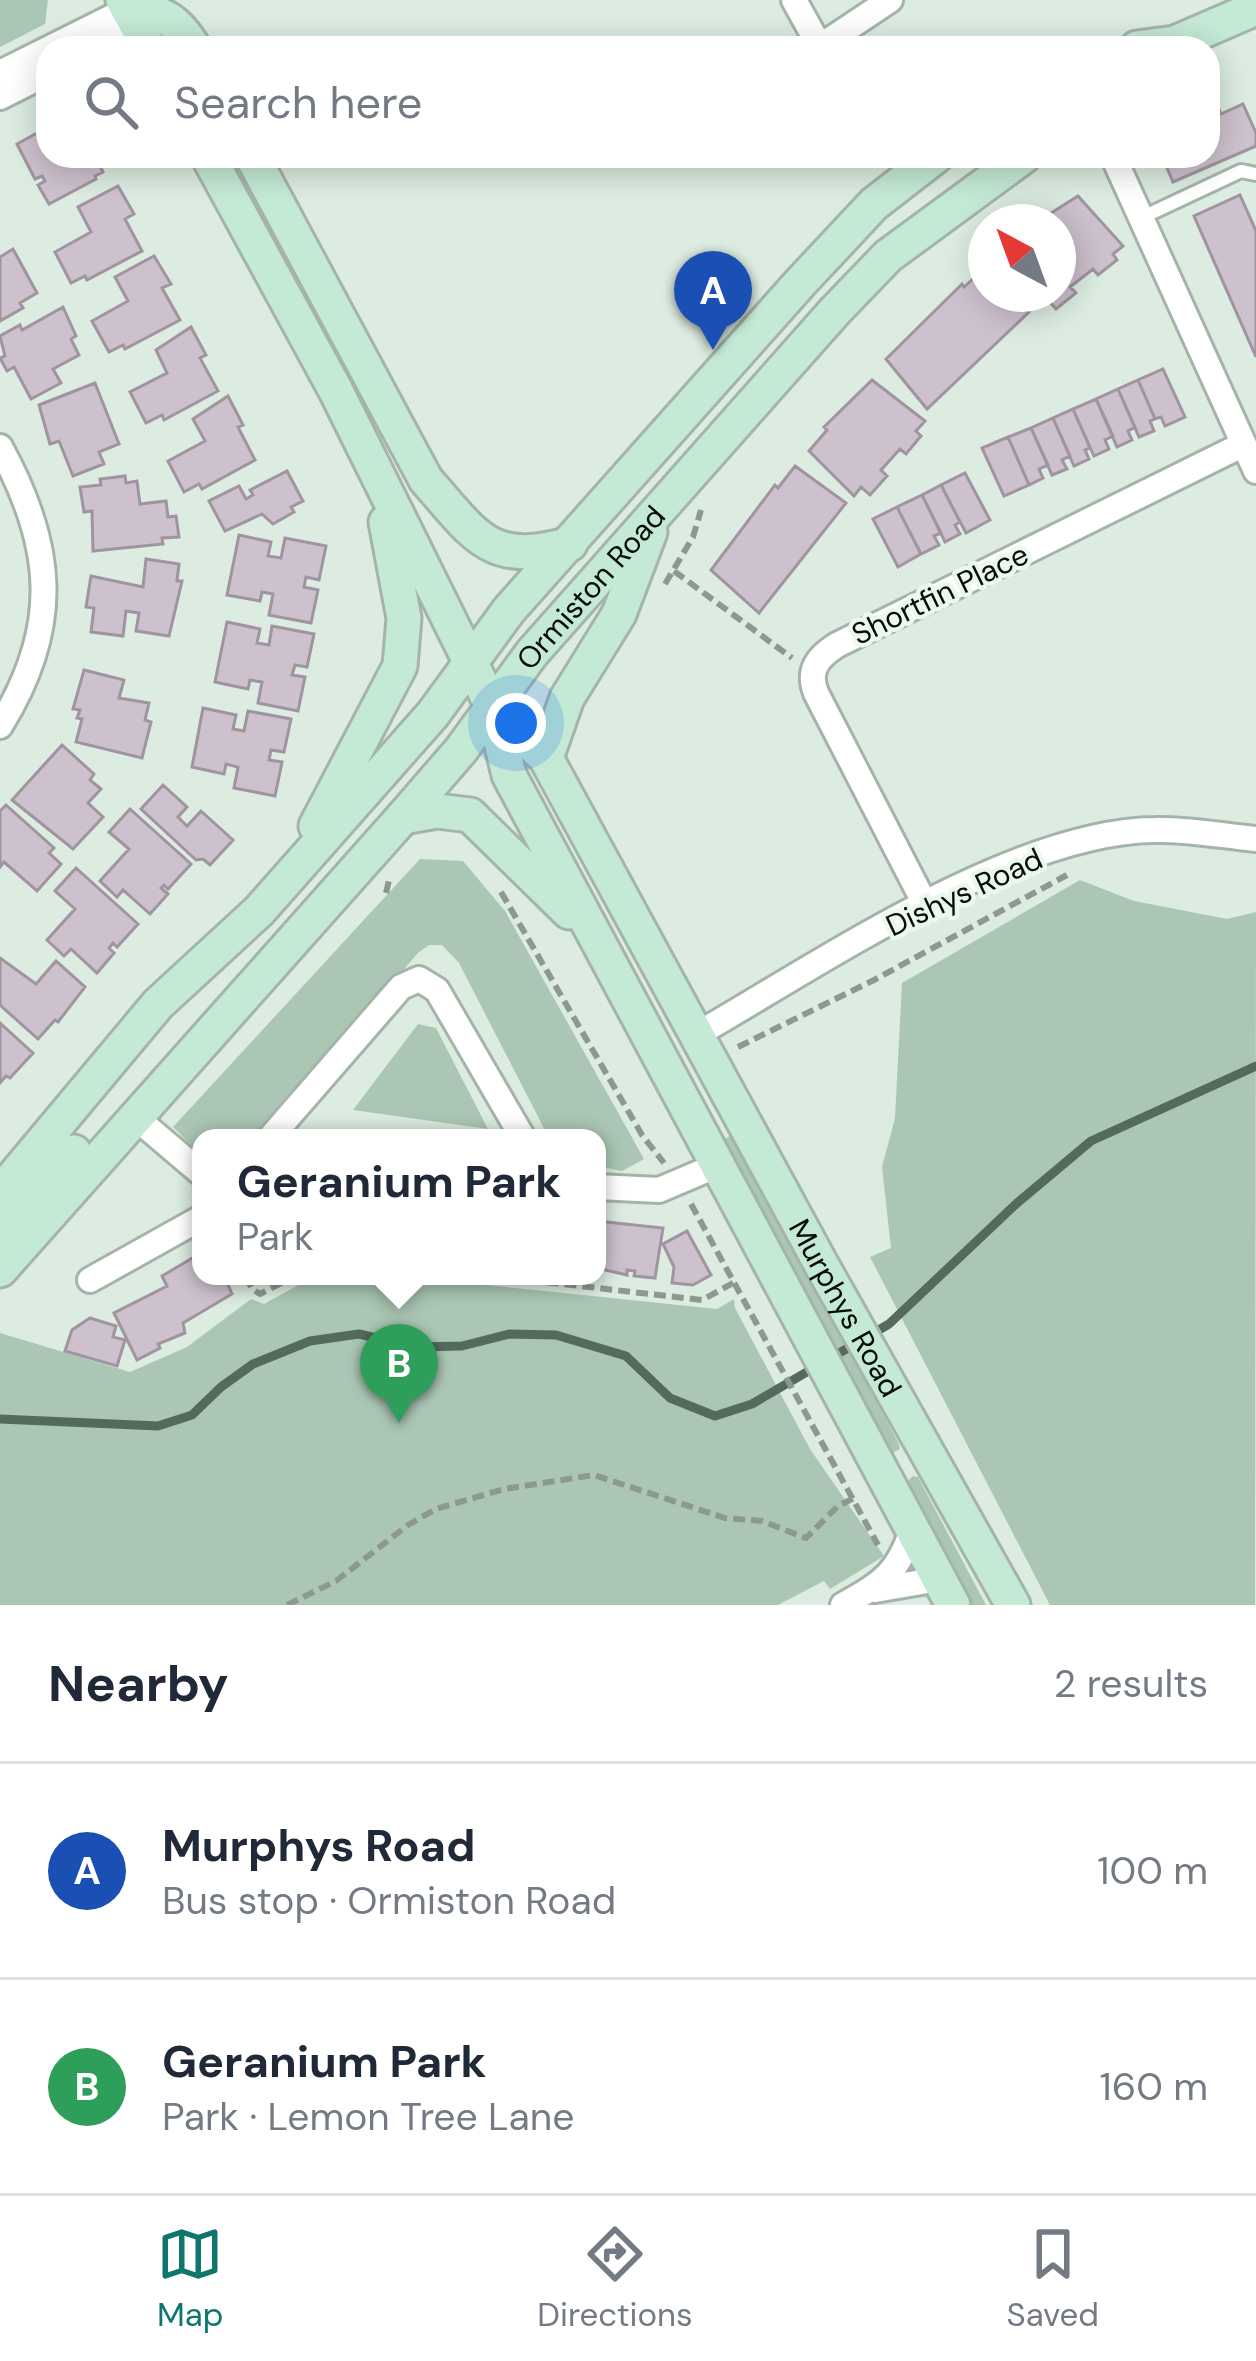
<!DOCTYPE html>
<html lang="en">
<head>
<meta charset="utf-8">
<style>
  :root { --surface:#fff; --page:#f6f6f7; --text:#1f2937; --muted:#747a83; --line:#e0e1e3; --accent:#0f766e }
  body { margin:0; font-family:"DM Sans",sans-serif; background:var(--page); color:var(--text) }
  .compass { position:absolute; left:968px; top:204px; width:108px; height:108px; border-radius:50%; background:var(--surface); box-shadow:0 6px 30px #0003; rotate:319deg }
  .you { position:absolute; left:516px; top:723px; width:42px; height:42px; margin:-30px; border:9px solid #fff; border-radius:50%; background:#1a73e8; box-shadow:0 0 0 18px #1a73e833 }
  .badge { display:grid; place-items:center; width:78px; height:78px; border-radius:50%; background:var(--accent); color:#fff; font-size:39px; font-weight:700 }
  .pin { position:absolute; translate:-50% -99px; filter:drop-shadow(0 3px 6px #0008) }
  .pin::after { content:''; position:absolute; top:63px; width:42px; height:36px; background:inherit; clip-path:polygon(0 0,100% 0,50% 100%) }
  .popup { position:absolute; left:192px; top:1129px; width:414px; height:156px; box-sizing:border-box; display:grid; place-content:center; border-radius:24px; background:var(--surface); filter:drop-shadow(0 3px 9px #0005); font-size:39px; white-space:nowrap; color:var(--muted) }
  .popup b { font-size:45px; color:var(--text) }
  .popup::after { content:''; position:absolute; left:50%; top:100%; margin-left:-24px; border:24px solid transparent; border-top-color:var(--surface) }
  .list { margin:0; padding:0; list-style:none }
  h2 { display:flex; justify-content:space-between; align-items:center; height:156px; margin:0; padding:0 48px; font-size:51px }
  h2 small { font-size:39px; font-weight:400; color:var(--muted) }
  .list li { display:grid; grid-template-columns:78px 1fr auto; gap:36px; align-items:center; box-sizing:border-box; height:216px; padding:0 48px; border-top:3px solid var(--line) }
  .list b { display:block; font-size:45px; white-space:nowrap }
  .list p { margin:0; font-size:39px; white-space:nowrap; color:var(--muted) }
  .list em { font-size:39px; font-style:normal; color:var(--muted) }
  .icon { flex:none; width:66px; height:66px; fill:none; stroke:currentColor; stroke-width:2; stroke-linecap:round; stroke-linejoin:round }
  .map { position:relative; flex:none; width:1256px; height:1605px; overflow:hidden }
  .search { position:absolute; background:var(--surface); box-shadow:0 6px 30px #0003; left:36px; right:36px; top:36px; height:132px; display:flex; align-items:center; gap:30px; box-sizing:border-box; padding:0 42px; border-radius:36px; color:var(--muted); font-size:45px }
  .sheet { height:588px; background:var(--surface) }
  nav { display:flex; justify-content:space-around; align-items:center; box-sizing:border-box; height:168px; border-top:3px solid var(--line); background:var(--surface); font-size:33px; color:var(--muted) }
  nav a { display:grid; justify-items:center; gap:6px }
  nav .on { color:var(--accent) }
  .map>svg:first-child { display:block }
  .green { fill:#abc7b4 }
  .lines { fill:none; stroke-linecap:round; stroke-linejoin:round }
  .stream { stroke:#546b5c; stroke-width:9 }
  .building { fill:#cdc1ce; stroke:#a094a0; stroke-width:3 }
  .service-casing { stroke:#a5b4aa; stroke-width:18 }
  .minor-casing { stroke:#a5b4aa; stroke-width:30 }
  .secondary-casing { stroke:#a5b4aa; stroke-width:39 }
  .path { stroke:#8d9990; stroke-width:6; stroke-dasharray:12 6; stroke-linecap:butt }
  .service { stroke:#fff; stroke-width:12 }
  .minor { stroke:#fff; stroke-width:24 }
  .secondary { stroke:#c4e9d5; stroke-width:33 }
  .labels { text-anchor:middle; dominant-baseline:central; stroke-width:9; stroke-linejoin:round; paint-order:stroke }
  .street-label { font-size:30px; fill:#080d09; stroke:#e9f9ee }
</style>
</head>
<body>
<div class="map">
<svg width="1256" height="1605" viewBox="0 0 1256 1605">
  <rect width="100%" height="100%" fill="#dcece1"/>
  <!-- green -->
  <path class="green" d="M0,0H48L45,24L0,47Z
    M420,859L463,861L505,911L644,1159L622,1171L597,1166V1138H549L459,963L442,945H429L418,953L258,1138H201V1155L173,1127Z
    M1080,880L1134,901L1227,919L1256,912L1255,1605H1050L870,1257L891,1248L882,1167L895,1118L902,983Z
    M418,1024L436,1028L488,1129L353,1110Z
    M735,1133L899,1444L900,1449L890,1454L723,1140Z
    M315,1276H400L717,1309L734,1299L735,1308L810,1449L884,1556L830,1589L824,1581L778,1605H0V1333L130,1372L187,1347L251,1299L264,1304Z
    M913,1476L918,1477L986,1605H969L904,1484Z"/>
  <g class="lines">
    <!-- stream -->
    <path class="stream" d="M0,1419L158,1426L192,1415L221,1387L253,1364L310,1341L359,1334L415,1347L462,1346L509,1334L556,1335L626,1356L670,1398L715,1416L752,1404L889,1324L1016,1204L1091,1141L1256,1066"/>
  </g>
  <!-- building -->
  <path class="building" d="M1243,104L1256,133V146L1173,182L1162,156H1208V114L1219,109L1221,114Z
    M48,127V156H95L103,172L95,176L96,179L49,204L38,185L45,181L42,176L35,179L17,144Z
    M118,186L134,214L125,219L142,251L87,280L85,276L71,283L55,252L91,232L78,207Z
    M1240,195L1256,231V357L1194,216Z
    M1078,196L1123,246L1113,254L1117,260L1098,275L1093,269L1070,287L1076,293L1056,309L1048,300L1040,307L1030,294H1058V222H1037Z
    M13,249L37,293L20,303L23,308L0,321V257Z
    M154,256L171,284L162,288L180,320L125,349L123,345L109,352L92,321L128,301L115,277Z
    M984,269L986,294H1012L1029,312L927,409L886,359L962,284L964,287Z
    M63,307L76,336L71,339L79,355L53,369L61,383L31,399L14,367L7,371L0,358L5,356L0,336L20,325L22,330Z
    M191,327L206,355L200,358L218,391L164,420L162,415L146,423L130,392L167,373L156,350Z
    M1163,369L1185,417L1165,426L1161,417L1155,419L1138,380Z
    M872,380L925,421L916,431L921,436L906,454L900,449L881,470L887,476L870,495L861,487L854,496L809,451L827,430L824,427Z
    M1138,380L1155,419L1150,421L1154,431L1139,437L1118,389Z
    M95,383L119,444L99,452L104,464L73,476L59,441L50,444L39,405Z
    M1118,389L1135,427L1128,431L1132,440L1117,447L1096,399Z
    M228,396L243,425L238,427L255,460L202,489L199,484L184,492L168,461L205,441L193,419Z
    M1096,399L1113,436L1105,440L1109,449L1094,456L1073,409Z
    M1073,409L1090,448L1085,450L1089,459L1074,466L1053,418Z
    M1053,418L1070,456L1062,460L1067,469L1052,475L1031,428Z
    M1031,428L1048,465L1039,469L1043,478L1029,485L1008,437Z
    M1008,437L1029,485L1004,496L982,448Z
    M795,466L846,503L759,613L711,570L775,485L778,488Z
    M287,471L303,501L291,507L294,512L273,524L262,514L225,531L209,501L239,486L246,499L253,495L250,490Z
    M965,473L990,520L966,533L941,485Z
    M125,476L126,483L137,481L140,504L166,501L168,517L176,516L179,537L162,538L163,544L93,551L92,511L84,512L80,487L101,485L100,479Z
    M941,485L960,522L955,525L960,534L945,542L922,495Z
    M922,495L941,533L934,536L939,545L921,554L897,507Z
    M897,507L921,554L898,567L873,519Z
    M239,535L271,542L268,556L281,558L285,538L326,546L319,580L306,577L304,587L318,590L311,623L269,615L273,594L262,592L260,601L227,595Z
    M146,559L179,564L177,581H182L169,636L136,631L139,613L126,611L123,636L91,632L94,608L86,607L91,576L143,587Z
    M227,622L260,629L257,643L269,645L272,626L314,634L307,667L295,665L292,675L305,677L298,711L258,703L262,682L250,680L248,689L215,682Z
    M84,670L124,680L119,698L149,703L145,720L151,722L142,758L76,742L82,719L77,718L80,710L73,709Z
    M203,708L236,715L233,729L244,731L248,711L291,719L284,752L271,750L269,760L282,762L275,796L234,788L238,767L226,764L224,774L192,767Z
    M62,745L94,774L90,780L101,789L88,803L103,817L73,849L12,800Z
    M163,785L187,807L178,817L187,826L201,811L233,840L210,865L203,859L196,860L141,809Z
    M6,805L54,848L49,853L61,864L37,891L4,862L0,867V811Z
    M130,809L191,864L168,889L164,885L161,888L168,894L150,914L123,890L117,897L100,881L129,849L109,832Z
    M76,868L138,924L117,947L113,943L109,948L114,953L97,973L71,949L64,956L47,940L75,909L55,891Z
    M0,958L36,984L56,961L85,987L58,1022L55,1020L38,1039L0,1005Z
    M0,1023L33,1053L10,1078L6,1076L0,1083Z
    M597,1221L663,1228L655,1278L634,1276L635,1271L627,1270V1275L597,1268Z
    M687,1231L711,1275L693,1285L672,1283L674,1267L663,1244Z
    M201,1253V1276H224L232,1294L183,1323L185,1333L158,1344L160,1348L137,1360L114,1313L167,1286L162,1276Z
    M90,1318L116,1326L113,1337L125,1340L117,1366L65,1351L72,1330Z"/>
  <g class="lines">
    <defs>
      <path id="service" d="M1143,217L1241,171L1256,174"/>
      <path id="minor" d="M794,0L820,47
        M50,48L128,9
        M96,48L138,27
        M818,48L890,0
        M0,73L48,49
        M0,97L48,73
        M1113,156L1256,471
        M0,447C55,547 61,628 0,726
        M925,904L816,693C807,670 818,657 837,645L1244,444
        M696,1035C818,965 1014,831 1155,830C1188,829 1223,836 1256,839
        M135,1117L201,1173
        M270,1138L401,987L419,979L437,990L523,1138
        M597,1187L659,1190L718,1165
        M90,1280L201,1218
        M875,1590L939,1579
        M843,1605C884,1582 899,1572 913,1527"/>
      <g id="secondary">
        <path d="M123,0L149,48"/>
        <path d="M128,9C164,13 174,17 194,48"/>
        <path d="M1137,48L1175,43L1256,8"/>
        <path d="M208,156L336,391L493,708L509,775L953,1605"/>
        <path d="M252,156L426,480C476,536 489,567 570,544"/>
        <path id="s1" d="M493,708L546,758L821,1264L1013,1605"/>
        <path d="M546,758L567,698L619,614L650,532"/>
        <path d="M403,817L437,811L470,815L569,912"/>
        <path d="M316,826L400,666L404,618L386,522"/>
        <path d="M0,1193L158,1004L259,911L433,714L509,610L800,283L874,204L936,156"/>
        <path d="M0,1234L74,1152"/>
        <path id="s2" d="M0,1270L403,817L461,750L532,653L835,311L888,256L1024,156"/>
      </g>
    </defs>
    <!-- service casing -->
    <use href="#service" class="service-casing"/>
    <!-- minor casing -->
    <use href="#minor" class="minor-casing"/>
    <!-- secondary casing -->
    <use href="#secondary" class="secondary-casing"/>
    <!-- path -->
    <path class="path" d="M674,571L792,658
      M665,584L693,537L701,510
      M501,892L642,1135L664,1163
      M386,893L389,880
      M738,1047L874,980L1067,875
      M691,1204L878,1545
      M246,1276L252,1289L260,1294L295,1276
      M493,1276L702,1300L735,1282
      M287,1605L336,1581L408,1525L436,1509L504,1489L594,1475L725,1518L762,1521L806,1538L838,1506L854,1498"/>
    <!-- service -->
    <use href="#service" class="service"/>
    <!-- minor -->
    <use href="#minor" class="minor"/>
    <!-- secondary -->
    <use href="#secondary" class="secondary"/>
  </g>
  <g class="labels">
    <!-- street labels -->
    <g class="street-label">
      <text stroke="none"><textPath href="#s2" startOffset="903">Ormiston Road</textPath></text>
      <text transform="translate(940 594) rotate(-26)">Shortfin Place</text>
      <text transform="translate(964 892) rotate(-25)">Dishys Road</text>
      <text stroke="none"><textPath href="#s1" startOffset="699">Murphys Road</textPath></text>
    </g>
  </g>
</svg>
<svg class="compass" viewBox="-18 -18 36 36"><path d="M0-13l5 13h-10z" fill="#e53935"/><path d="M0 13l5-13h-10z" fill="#747a83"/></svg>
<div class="you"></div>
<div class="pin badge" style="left:713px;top:350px;background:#1a4fb4">A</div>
<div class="pin badge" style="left:399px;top:1423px;background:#2e9e5b">B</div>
<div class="popup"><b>Geranium Park</b>Park</div>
<div class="search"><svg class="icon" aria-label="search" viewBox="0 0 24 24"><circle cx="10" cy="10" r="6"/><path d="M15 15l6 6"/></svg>Search here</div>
</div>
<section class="sheet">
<h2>Nearby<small>2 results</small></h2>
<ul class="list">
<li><span class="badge" style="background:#1a4fb4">A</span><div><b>Murphys Road</b><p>Bus stop · Ormiston Road</p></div><em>100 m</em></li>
<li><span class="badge" style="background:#2e9e5b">B</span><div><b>Geranium Park</b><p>Park · Lemon Tree Lane</p></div><em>160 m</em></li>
</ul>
</section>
<nav>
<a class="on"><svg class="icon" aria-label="map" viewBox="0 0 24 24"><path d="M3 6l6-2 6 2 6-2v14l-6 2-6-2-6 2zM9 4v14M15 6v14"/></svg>Map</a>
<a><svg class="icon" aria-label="directions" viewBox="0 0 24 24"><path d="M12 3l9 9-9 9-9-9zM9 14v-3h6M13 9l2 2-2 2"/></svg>Directions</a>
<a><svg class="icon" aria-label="saved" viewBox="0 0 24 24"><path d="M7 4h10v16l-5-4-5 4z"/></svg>Saved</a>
</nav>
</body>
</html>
